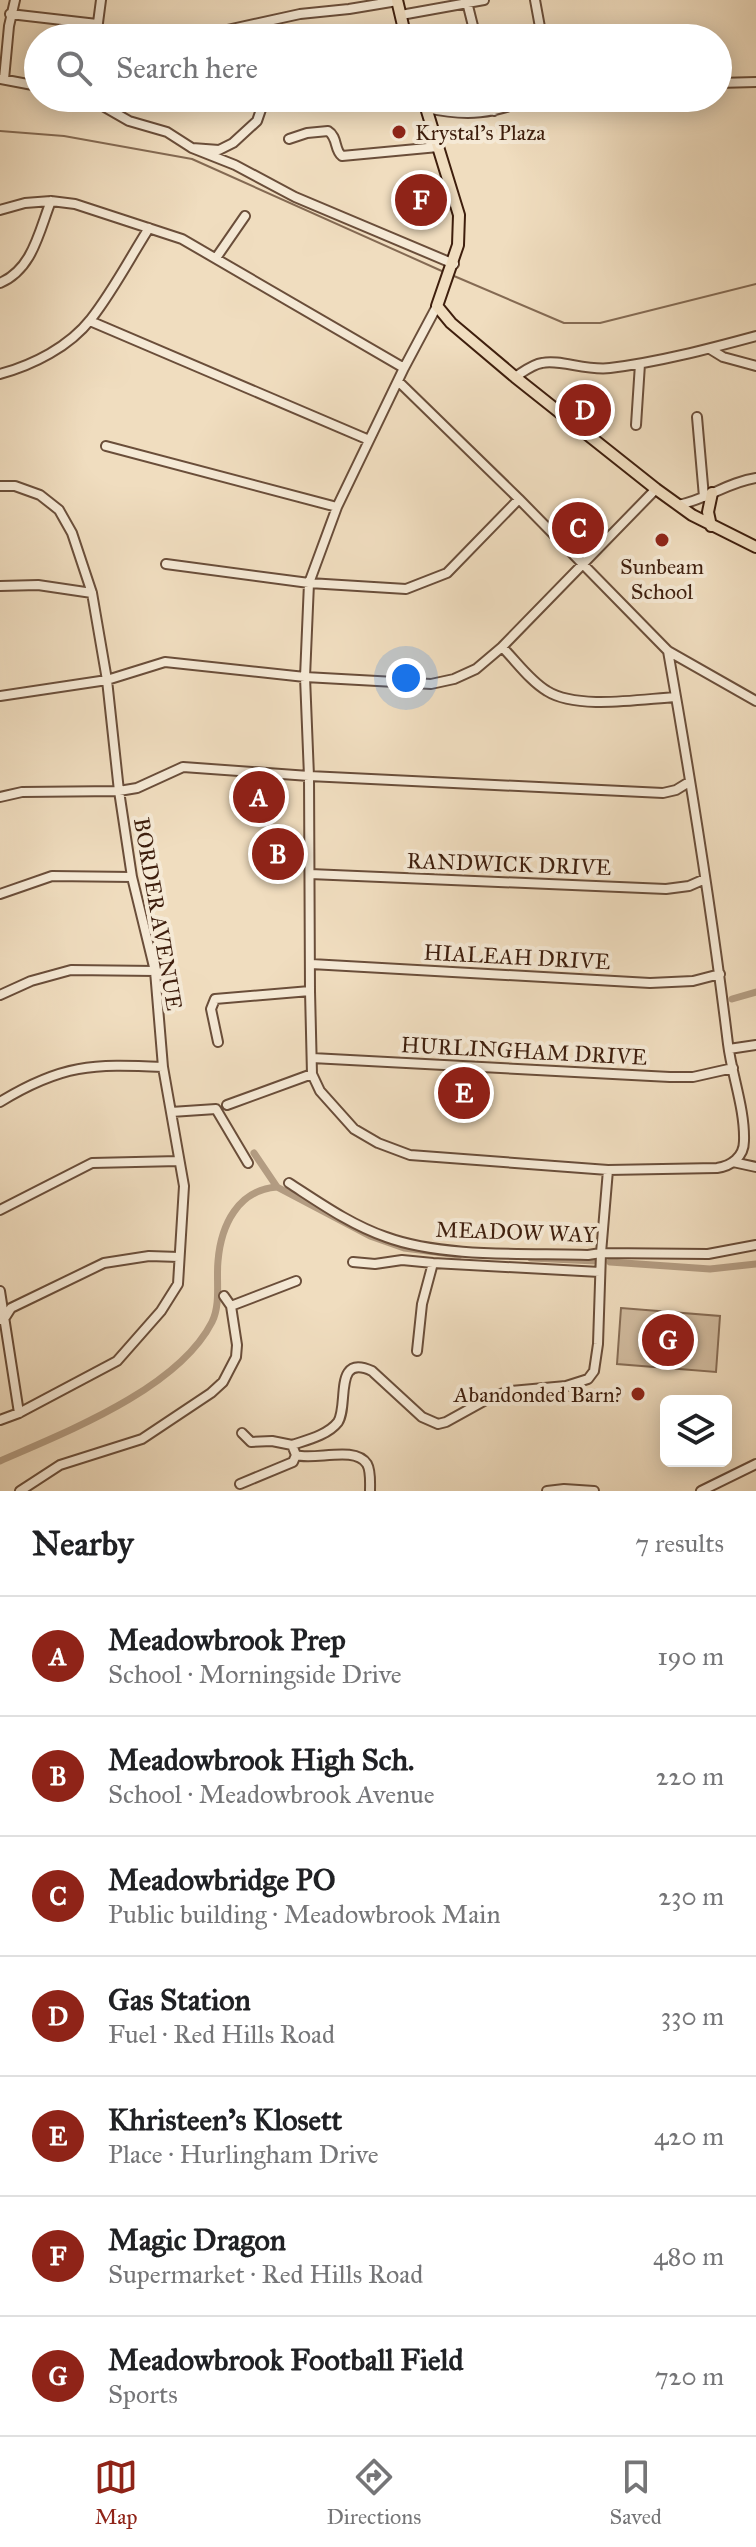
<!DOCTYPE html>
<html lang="en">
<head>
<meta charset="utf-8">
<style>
  :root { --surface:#fff; --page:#f2f2f2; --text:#202124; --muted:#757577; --line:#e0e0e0; --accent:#8f2418 }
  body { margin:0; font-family:"IM FELL Great Primer",serif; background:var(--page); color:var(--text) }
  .controls { position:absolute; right:24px; bottom:24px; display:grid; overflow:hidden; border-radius:12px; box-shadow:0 4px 20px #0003 }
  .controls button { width:72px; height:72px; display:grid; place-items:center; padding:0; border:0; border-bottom:2px solid var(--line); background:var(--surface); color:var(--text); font:40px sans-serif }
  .you { position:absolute; left:406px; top:678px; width:28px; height:28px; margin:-20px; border:6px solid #fff; border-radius:50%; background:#1a73e8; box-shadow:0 0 0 12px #1a73e833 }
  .badge { display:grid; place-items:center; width:52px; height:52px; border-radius:50%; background:var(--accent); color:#fff; font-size:26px; font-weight:700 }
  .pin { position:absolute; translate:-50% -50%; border:4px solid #fff; box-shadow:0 2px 8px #0006 }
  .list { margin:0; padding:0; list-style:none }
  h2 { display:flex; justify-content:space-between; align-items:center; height:104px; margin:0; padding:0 32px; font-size:34px }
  h2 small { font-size:26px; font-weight:400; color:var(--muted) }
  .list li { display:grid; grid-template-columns:52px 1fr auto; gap:24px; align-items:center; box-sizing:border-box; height:120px; padding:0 32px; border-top:2px solid var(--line) }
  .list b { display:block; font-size:30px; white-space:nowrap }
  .list p { margin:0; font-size:26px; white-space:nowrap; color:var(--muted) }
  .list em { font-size:26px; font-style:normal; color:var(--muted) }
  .icon { flex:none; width:44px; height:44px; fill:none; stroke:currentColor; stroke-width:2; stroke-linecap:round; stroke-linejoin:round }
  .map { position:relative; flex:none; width:756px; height:1491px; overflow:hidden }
  .search { position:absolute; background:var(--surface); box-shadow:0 4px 20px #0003; left:24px; right:24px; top:24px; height:88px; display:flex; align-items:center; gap:20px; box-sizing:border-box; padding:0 28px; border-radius:44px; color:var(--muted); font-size:30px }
  .sheet { height:944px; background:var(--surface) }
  nav { display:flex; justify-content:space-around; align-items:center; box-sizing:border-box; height:112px; border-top:2px solid var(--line); background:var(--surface); font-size:22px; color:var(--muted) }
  nav a { display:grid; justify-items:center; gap:4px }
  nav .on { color:var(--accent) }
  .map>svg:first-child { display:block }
  .green { fill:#d2bda1; stroke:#886e57; stroke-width:2 }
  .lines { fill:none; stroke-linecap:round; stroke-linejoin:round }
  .stream { stroke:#846a53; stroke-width:2 }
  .canal { stroke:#b39c82; stroke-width:7 }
  .minor-casing { stroke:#6a4e3a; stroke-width:12 }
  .major-casing { stroke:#3e1e0d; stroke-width:14 }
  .minor { stroke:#f5e9d5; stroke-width:8 }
  .major { stroke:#f0ddbf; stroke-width:10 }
  .poi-dot { fill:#8f2418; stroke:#f5e9d5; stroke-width:3 }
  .labels { text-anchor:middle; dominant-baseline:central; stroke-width:8; stroke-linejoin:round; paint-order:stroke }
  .poi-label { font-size:22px; fill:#3e1e0d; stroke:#f5e9d5; text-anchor:start }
  .street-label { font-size:22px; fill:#3e1e0d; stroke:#f5e9d5 }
</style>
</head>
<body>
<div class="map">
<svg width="756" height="1491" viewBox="0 0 756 1491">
  <rect width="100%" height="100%" fill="#f0ddbf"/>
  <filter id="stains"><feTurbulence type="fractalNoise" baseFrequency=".0025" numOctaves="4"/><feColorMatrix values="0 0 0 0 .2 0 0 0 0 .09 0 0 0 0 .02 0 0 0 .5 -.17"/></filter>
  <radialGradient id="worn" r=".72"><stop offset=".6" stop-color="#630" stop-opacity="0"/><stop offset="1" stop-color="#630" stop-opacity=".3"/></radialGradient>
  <!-- green -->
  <path class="green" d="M621,1308L720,1316L716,1372L617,1364Z"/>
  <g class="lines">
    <!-- stream -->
    <path class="stream" d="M0,131L64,136L192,159L444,272
      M454,276L564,323H600L756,284"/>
    <!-- canal -->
    <path class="canal" d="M732,999L756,992
      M254,1153L277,1187L370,1236L404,1248L459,1255
      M531,1258L596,1261
      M610,1262L710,1269L756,1264
      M0,1461C66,1432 178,1389 212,1322C221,1304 216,1280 218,1261C221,1225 238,1190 277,1187"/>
    <defs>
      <path id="minor" d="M535,0L542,38
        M467,2L476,38
        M10,14L97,24
        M401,15L484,0
        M97,32L119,38
        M96,38L101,0
        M191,38L300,14L349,9L397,1
        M1,79L38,86
        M4,79L9,26L15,0
        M718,83L756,82
        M89,98L129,121L167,132L192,148L219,150L233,143L257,121L265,98
        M490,98L494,111
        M427,108C467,117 494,114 531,98
        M289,139L307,133L328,131C338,137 334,150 342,156L438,147
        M192,148L235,165L295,197L454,264
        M0,210L25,203L51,201L75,204L182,239L404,368
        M216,258L245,216
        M0,283C33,269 39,231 51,201
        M437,306L404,368L337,507L309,583L305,677L309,776L310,991L312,1074L320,1091L354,1129L378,1143L410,1155L608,1170L717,1168C731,1166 744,1157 744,1141C745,1109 732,1076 728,1044C712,913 691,781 668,651
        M90,321L369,440
        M710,349L723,357L756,366
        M0,374C33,365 69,347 91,319C113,291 130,258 149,228
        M515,377C523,372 533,364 542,363C560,359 586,371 610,368C659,362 708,349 756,336
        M398,381L519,499L668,651L756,701
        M697,417L704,497
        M636,425L640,364
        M106,446L337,507
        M0,486H15L40,495L59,510L72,533L92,593L107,680L119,791L132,877L155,971L163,1067L184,1186L178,1284L161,1311L117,1361L19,1413L0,1420
        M678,505C706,500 728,482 756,478
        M166,564L309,583L406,589L447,573L519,499
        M0,586L38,585L92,593
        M502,647C516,661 530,681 547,691C577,710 641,699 676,697
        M0,696L107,680L165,662L305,677L431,684L454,679L476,669L502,647L656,489
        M0,797L22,792L119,791L137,788L183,767L309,776L663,793L676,790L689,782
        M310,874L666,889L689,886L705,879
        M0,894L52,876L132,877
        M311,964L650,983L693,981L720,974
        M0,995L31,981L71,970L155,971
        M218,1042L211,1009L215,999L310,991
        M729,1049L756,1045
        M312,1058L670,1077H693L733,1068
        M0,1102C62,1064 92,1064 163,1067
        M227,1105L312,1074
        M171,1112L216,1109L248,1163
        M733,1162L756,1167
        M289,1183C320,1203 351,1225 386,1237C443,1258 527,1253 588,1255L601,1253L708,1254L756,1245
        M0,1210L92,1163L179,1161
        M353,1262L375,1264L402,1260L433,1263L600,1272
        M0,1291L19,1413
        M231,1306L296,1281
        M0,1320L4,1319L11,1308L104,1263L149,1256L179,1257
        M417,1351L422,1304L433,1263
        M242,1433L251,1442L272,1441L292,1445
        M296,1455L292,1445C307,1440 328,1435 338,1422C349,1405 333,1353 372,1371L422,1417L438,1424L446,1422L493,1396L511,1391L566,1386L588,1379L594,1371L598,1344L601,1253L608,1170
        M296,1455C314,1461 355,1445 367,1464C371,1471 370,1483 370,1491
        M240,1484L293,1462L296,1455
        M20,1491L60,1465L142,1439L211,1393L223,1382L236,1357L237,1345L231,1306L224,1296
        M547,1491L564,1489L594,1491
        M701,1491L756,1464"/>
      <path id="major" d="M397,0L406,38
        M423,98L459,215L458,245L437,306L451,323L515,377L656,489L692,515L756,547
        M711,526L708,512L712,493"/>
    </defs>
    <!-- minor casing -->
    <use href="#minor" class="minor-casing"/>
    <!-- major casing -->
    <use href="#major" class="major-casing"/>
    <!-- minor -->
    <use href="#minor" class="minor"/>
    <!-- major -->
    <use href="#major" class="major"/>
  </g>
  <!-- markers -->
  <g class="poi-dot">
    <circle cx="399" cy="132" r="8"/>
    <circle cx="662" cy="540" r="8"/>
    <circle cx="638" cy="1394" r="8"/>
  </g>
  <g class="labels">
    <!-- poi labels -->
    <g class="poi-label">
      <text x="415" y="132">Krystal's Plaza</text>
      <text x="662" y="566" text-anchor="middle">Sunbeam<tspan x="662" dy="25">School</tspan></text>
      <text x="622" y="1394" text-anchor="end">Abandonded Barn?</text>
    </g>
    <!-- street labels -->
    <g class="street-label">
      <text transform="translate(509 864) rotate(2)">RANDWICK DRIVE</text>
      <text transform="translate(158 914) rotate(80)">BORDER AVENUE</text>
      <text transform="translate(517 957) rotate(3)">HIALEAH DRIVE</text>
      <text transform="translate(524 1051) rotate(3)">HURLINGHAM DRIVE</text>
      <text transform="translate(516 1232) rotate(2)">MEADOW WAY</text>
    </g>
  </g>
  <rect width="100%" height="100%" filter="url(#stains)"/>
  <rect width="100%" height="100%" fill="url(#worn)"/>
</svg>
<div class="controls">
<button><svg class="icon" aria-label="layers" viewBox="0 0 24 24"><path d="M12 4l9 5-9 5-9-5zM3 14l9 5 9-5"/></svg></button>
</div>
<div class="you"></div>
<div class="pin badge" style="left:259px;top:797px">A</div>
<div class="pin badge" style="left:278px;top:854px">B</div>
<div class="pin badge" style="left:578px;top:528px">C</div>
<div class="pin badge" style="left:585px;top:410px">D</div>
<div class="pin badge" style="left:464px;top:1093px">E</div>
<div class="pin badge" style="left:421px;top:200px">F</div>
<div class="pin badge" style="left:668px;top:1340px">G</div>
<div class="search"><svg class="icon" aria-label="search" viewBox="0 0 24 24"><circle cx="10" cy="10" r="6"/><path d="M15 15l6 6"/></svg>Search here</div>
</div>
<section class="sheet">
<h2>Nearby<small>7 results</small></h2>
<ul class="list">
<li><span class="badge">A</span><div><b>Meadowbrook Prep</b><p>School · Morningside Drive</p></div><em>190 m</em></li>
<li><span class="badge">B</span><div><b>Meadowbrook High Sch.</b><p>School · Meadowbrook Avenue</p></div><em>220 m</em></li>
<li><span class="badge">C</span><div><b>Meadowbridge PO</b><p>Public building · Meadowbrook Main</p></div><em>230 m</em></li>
<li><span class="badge">D</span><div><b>Gas Station</b><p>Fuel · Red Hills Road</p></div><em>330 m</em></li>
<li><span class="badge">E</span><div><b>Khristeen's Klosett</b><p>Place · Hurlingham Drive</p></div><em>420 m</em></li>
<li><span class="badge">F</span><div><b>Magic Dragon</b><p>Supermarket · Red Hills Road</p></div><em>480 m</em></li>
<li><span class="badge">G</span><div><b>Meadowbrook Football Field</b><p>Sports</p></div><em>720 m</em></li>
</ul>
</section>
<nav>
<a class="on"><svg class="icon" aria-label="map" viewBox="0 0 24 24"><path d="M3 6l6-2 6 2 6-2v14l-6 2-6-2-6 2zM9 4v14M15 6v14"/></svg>Map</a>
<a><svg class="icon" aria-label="directions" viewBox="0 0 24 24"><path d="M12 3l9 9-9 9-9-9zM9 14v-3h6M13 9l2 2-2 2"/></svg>Directions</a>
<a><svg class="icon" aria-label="saved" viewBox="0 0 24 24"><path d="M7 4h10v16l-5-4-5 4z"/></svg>Saved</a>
</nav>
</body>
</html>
